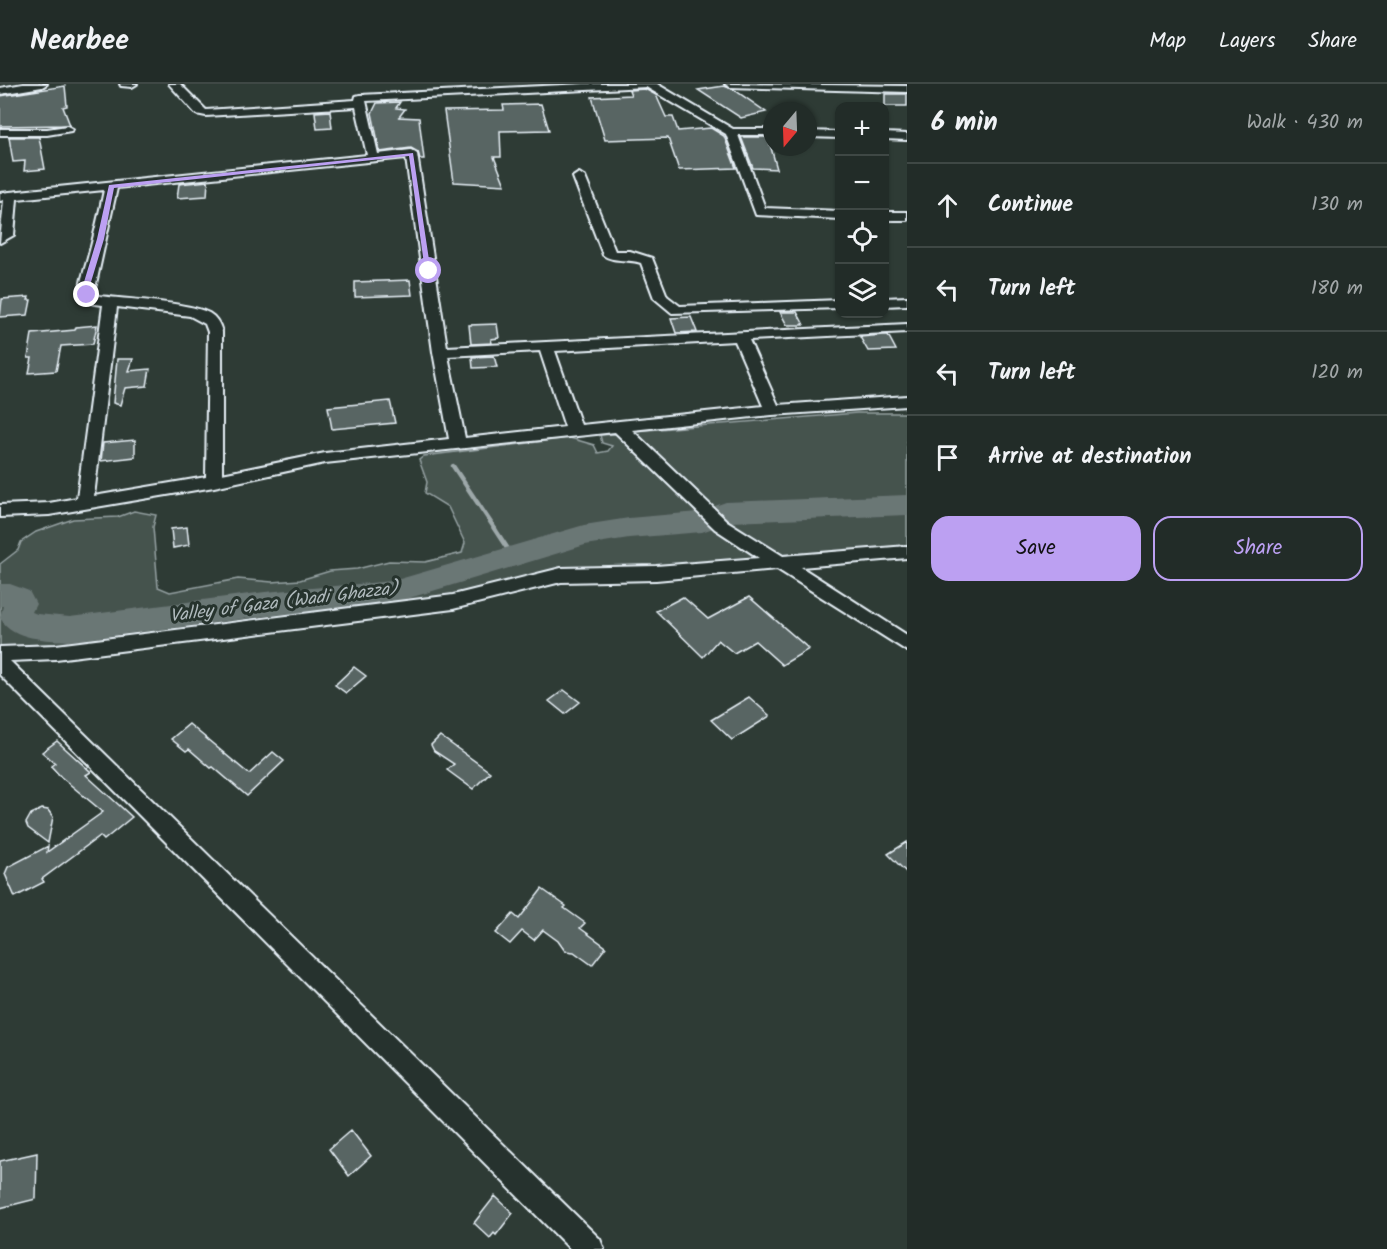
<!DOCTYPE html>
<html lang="en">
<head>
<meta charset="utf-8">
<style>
  :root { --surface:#222c28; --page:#2a3430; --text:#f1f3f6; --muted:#a2a7a8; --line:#3f4845; --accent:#bca0f2 }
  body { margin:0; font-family:Kalam,sans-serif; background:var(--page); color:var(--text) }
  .controls { position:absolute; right:18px; top:18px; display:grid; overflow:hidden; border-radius:12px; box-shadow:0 2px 4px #0004 }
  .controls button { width:54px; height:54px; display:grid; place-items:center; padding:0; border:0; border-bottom:2px solid var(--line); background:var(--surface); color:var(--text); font:30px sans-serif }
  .compass { position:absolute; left:763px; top:18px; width:54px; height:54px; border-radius:50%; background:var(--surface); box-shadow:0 2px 4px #0004; rotate:199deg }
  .stop { position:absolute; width:18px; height:18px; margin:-14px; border:4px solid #bca0f2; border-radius:50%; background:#fff }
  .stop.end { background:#bca0f2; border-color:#fff; box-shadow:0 2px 6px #0008 }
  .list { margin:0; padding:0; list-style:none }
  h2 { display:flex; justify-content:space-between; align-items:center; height:78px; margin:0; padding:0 24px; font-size:26px }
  h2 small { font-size:20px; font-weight:400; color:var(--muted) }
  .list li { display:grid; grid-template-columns:39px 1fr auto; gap:18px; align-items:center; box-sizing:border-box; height:84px; padding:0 24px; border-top:2px solid var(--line) }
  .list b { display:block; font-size:22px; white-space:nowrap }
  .list em { font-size:20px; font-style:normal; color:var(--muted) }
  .actions { display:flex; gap:12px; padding:18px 24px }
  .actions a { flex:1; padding:14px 0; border:2px solid var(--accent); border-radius:18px; text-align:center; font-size:21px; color:var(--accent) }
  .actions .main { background:var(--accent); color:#111 }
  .icon { flex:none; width:33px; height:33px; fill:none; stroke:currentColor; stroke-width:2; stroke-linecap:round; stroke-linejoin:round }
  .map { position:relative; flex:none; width:907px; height:1165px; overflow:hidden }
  header { display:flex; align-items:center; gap:36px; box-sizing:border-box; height:84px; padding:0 30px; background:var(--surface); border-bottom:2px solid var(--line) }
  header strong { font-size:28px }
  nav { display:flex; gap:33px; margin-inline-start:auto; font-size:21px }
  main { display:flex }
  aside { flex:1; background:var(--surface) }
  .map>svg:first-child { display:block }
  .green { fill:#45524e; stroke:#96a2a3; stroke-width:1.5 }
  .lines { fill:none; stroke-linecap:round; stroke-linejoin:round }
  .stream-far1 { stroke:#9da8a9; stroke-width:4.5 }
  .stream { stroke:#9da8a9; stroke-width:5 }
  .river { fill:#6b7775; fill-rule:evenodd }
  .building { fill:#596563; stroke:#e8f1f8; stroke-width:1.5 }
  .street-casing { stroke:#e8f1f8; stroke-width:4 }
  .street { fill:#26332d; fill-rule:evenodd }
  .route { fill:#bca0f2 }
  .labels { text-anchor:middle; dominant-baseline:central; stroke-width:6; stroke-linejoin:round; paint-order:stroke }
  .water-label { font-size:18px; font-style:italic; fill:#b0babd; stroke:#26332d }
</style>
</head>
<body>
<header>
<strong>Nearbee</strong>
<nav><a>Map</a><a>Layers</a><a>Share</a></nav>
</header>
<main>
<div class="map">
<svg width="907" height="1165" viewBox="0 0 907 1165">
  <rect width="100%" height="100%" fill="#2e3b35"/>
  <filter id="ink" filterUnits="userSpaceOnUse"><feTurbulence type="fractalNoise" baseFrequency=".0167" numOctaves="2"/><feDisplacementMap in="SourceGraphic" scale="12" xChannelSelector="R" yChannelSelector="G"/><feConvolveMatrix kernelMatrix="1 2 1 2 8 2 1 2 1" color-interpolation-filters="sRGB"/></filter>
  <g filter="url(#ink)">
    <!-- green -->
    <path class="green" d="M857,329H907V462L783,473L727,438L634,347Z
      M616,350L715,446L762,473L656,483L558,486L455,510L383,521L60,561L0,563V480L18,466L21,458L36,448L73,435L118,433L134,427L156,431L153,443L158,503L170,508L238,495L272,498L300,496L330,487L357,485L389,477L425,478L462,469L465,459L448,423L425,409L427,398L419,376L424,372L570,354L594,361L598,369L608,367L612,362L602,359L600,351Z"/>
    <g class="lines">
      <!-- stream-far1 -->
      <path class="stream-far1" d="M453,382L495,445"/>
      <!-- stream -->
      <path class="stream" d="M494,444L513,473"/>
      <!-- river -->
      <path class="river" d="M907,411V431L730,438L702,448L629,454L585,461L393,519L265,532L70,557C47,556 13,556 0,534L3,522H0V500H10L29,507L36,520L32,528L37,530L70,533L265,508L393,497L584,441L629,434L698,428L726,418Z"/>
    </g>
    <!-- building -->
    <path class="building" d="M65,2L67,22L63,23L70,41L0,42V12Z
      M724,2L733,5L766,28L741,34L698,6Z
      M645,5L656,11L666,33H673L678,47L711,44L724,52L736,84L679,86L668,54L605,56L592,13L631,11L629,6Z
      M885,10H907V22H885Z
      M400,18L396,24L405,25L399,33L419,34L424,75H420L418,68L411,64L380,68L372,29L377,19Z
      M541,20L549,46L500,47L501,73H494L505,101L454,98L444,27L504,26L503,21Z
      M330,27L332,44L317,45L315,28Z
      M9,53H39L45,85L24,87L25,77L13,78Z
      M741,53H768L777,85L753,84Z
      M208,97L207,112L177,114L179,100Z
      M410,196L412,211L355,213V198Z
      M29,213L28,216H31L28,231L0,233L2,215Z
      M780,228H797L804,241H787Z
      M691,233L697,248L676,249L671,234Z
      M497,240L499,254L491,255L492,259L471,260L469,241Z
      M97,241L93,260L61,262L56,287L29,289L32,274H28L32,250L75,246L76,243Z
      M883,251H888L896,266L868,267L860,253Z
      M494,272L497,283L473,284L472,273Z
      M117,275H133L129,287L150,285L147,302L125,304L120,321L113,319Z
      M390,317L395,339L332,345L328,323Z
      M135,356V373L101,377L103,359Z
      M187,443L189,461L173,464L171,445Z
      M683,513L708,535L749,513L809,565L782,581L755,557L734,569L718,556L703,573L656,527Z
      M354,583L366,592L346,609L335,601Z
      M564,606L580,618L565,630L549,617Z
      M749,613L770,632L732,656L711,636Z
      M189,640L249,690L273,668L284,677L247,712L213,683L211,684L189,665L186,667L171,655Z
      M440,652L490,688L473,705L447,686L454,680L434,667L431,661Z
      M57,657L91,688L86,691L132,733L104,756L100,752L42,795L44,798L15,813L5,790L8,783L48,762L47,768L103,728L61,693L51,682L55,679L42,668Z
      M42,725L48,726L53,733L48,759L28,744L26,739L31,730Z
      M907,758V789L888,770Z
      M542,805L566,822L564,824L585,839L580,844L606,863L592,881L574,868L565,867L558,857L543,846L534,856L522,847L510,860L496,849L513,830L519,835Z
      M351,1046L371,1072L349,1092L329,1065Z
      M37,1069L36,1115L0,1124V1077Z
      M495,1112L513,1129L496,1151L494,1149L490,1154L474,1139Z"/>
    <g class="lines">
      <defs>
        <path id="street" d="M23,0H47L42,3L0,10V4Z
          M120,0H137L132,3L121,2Z
          M169,0H180L206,26L355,16L356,12L360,11L584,0H657L733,45H772V51H738L765,124L840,127V135L756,131L726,50L646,3L366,17L378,70L411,66L417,70L447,263L907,240V248L749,256L778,321L907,312V322L772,331L632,346L727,437L783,472L907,462V474L801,483L907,551V567L777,485L656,496L561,498L453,525L56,575L10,577L600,1155L604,1165H570L0,591V563L56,561L453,511L561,484L656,482L759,474L715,445L615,348L325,379L214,403L49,431L0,433V421L49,419L77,414L103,221C96,220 86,220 81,213C78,209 81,199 82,194C91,165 98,136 104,106L17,115L14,151L0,159L4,116L0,117V109L367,71L356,23L206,32L196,30ZM406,74L433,268L449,355L325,369L222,390V248C220,240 216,233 209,229C188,218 124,215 99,212L94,209L117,104ZM117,223L190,232L205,240L208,248L206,393L94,412ZM735,257L763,322L581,341L555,267ZM540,267L565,343L465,354L448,272Z
          M725,0L907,2V8L730,3Z
          M67,42L73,45L71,47L47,51H0V45H47Z
          M808,47L840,48V54L808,53Z
          M884,49L907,50V56L884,55Z
          M579,89L585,93L615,167H630L652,174L667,212L680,222L840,216V224L672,229L654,214L641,179C630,175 612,178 603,171L573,93Z
          M884,128H907V136H884Z
          M907,213V221L884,222V214Z"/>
      </defs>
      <!-- street casing -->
      <use href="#street" class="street-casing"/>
      <!-- street -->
      <use href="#street" class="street"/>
    </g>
  </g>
  <!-- route -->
  <path class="route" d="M413,69L431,189L425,187L409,72L114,104L104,155L91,198L90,211L87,213L84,211V198L97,155L109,101Z"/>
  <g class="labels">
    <!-- water labels -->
    <g class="water-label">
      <text transform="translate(284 519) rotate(-7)">Valley of Gaza (Wadi Ghazza)</text>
    </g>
  </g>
</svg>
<div class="controls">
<button>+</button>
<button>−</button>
<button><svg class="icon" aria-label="locate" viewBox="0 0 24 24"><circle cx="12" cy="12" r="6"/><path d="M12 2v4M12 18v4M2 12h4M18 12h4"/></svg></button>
<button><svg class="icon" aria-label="layers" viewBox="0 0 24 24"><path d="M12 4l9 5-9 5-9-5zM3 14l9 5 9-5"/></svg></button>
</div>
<svg class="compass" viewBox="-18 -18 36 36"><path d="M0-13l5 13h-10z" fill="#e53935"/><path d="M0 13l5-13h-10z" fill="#a2a7a8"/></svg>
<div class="stop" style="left:429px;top:187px"></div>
<div class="stop end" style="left:87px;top:211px"></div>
</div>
<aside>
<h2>6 min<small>Walk · 430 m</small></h2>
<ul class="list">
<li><svg class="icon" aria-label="ahead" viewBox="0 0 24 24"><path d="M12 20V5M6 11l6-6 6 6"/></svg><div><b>Continue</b></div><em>130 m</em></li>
<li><svg class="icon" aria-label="left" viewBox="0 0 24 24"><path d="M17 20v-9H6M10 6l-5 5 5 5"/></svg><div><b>Turn left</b></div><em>180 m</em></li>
<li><svg class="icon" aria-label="left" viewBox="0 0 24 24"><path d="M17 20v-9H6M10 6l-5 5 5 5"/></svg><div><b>Turn left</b></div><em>120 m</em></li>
<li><svg class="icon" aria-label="arrive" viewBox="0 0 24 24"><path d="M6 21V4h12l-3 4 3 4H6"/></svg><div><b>Arrive at destination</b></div></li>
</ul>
<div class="actions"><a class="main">Save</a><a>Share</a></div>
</aside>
</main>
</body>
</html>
